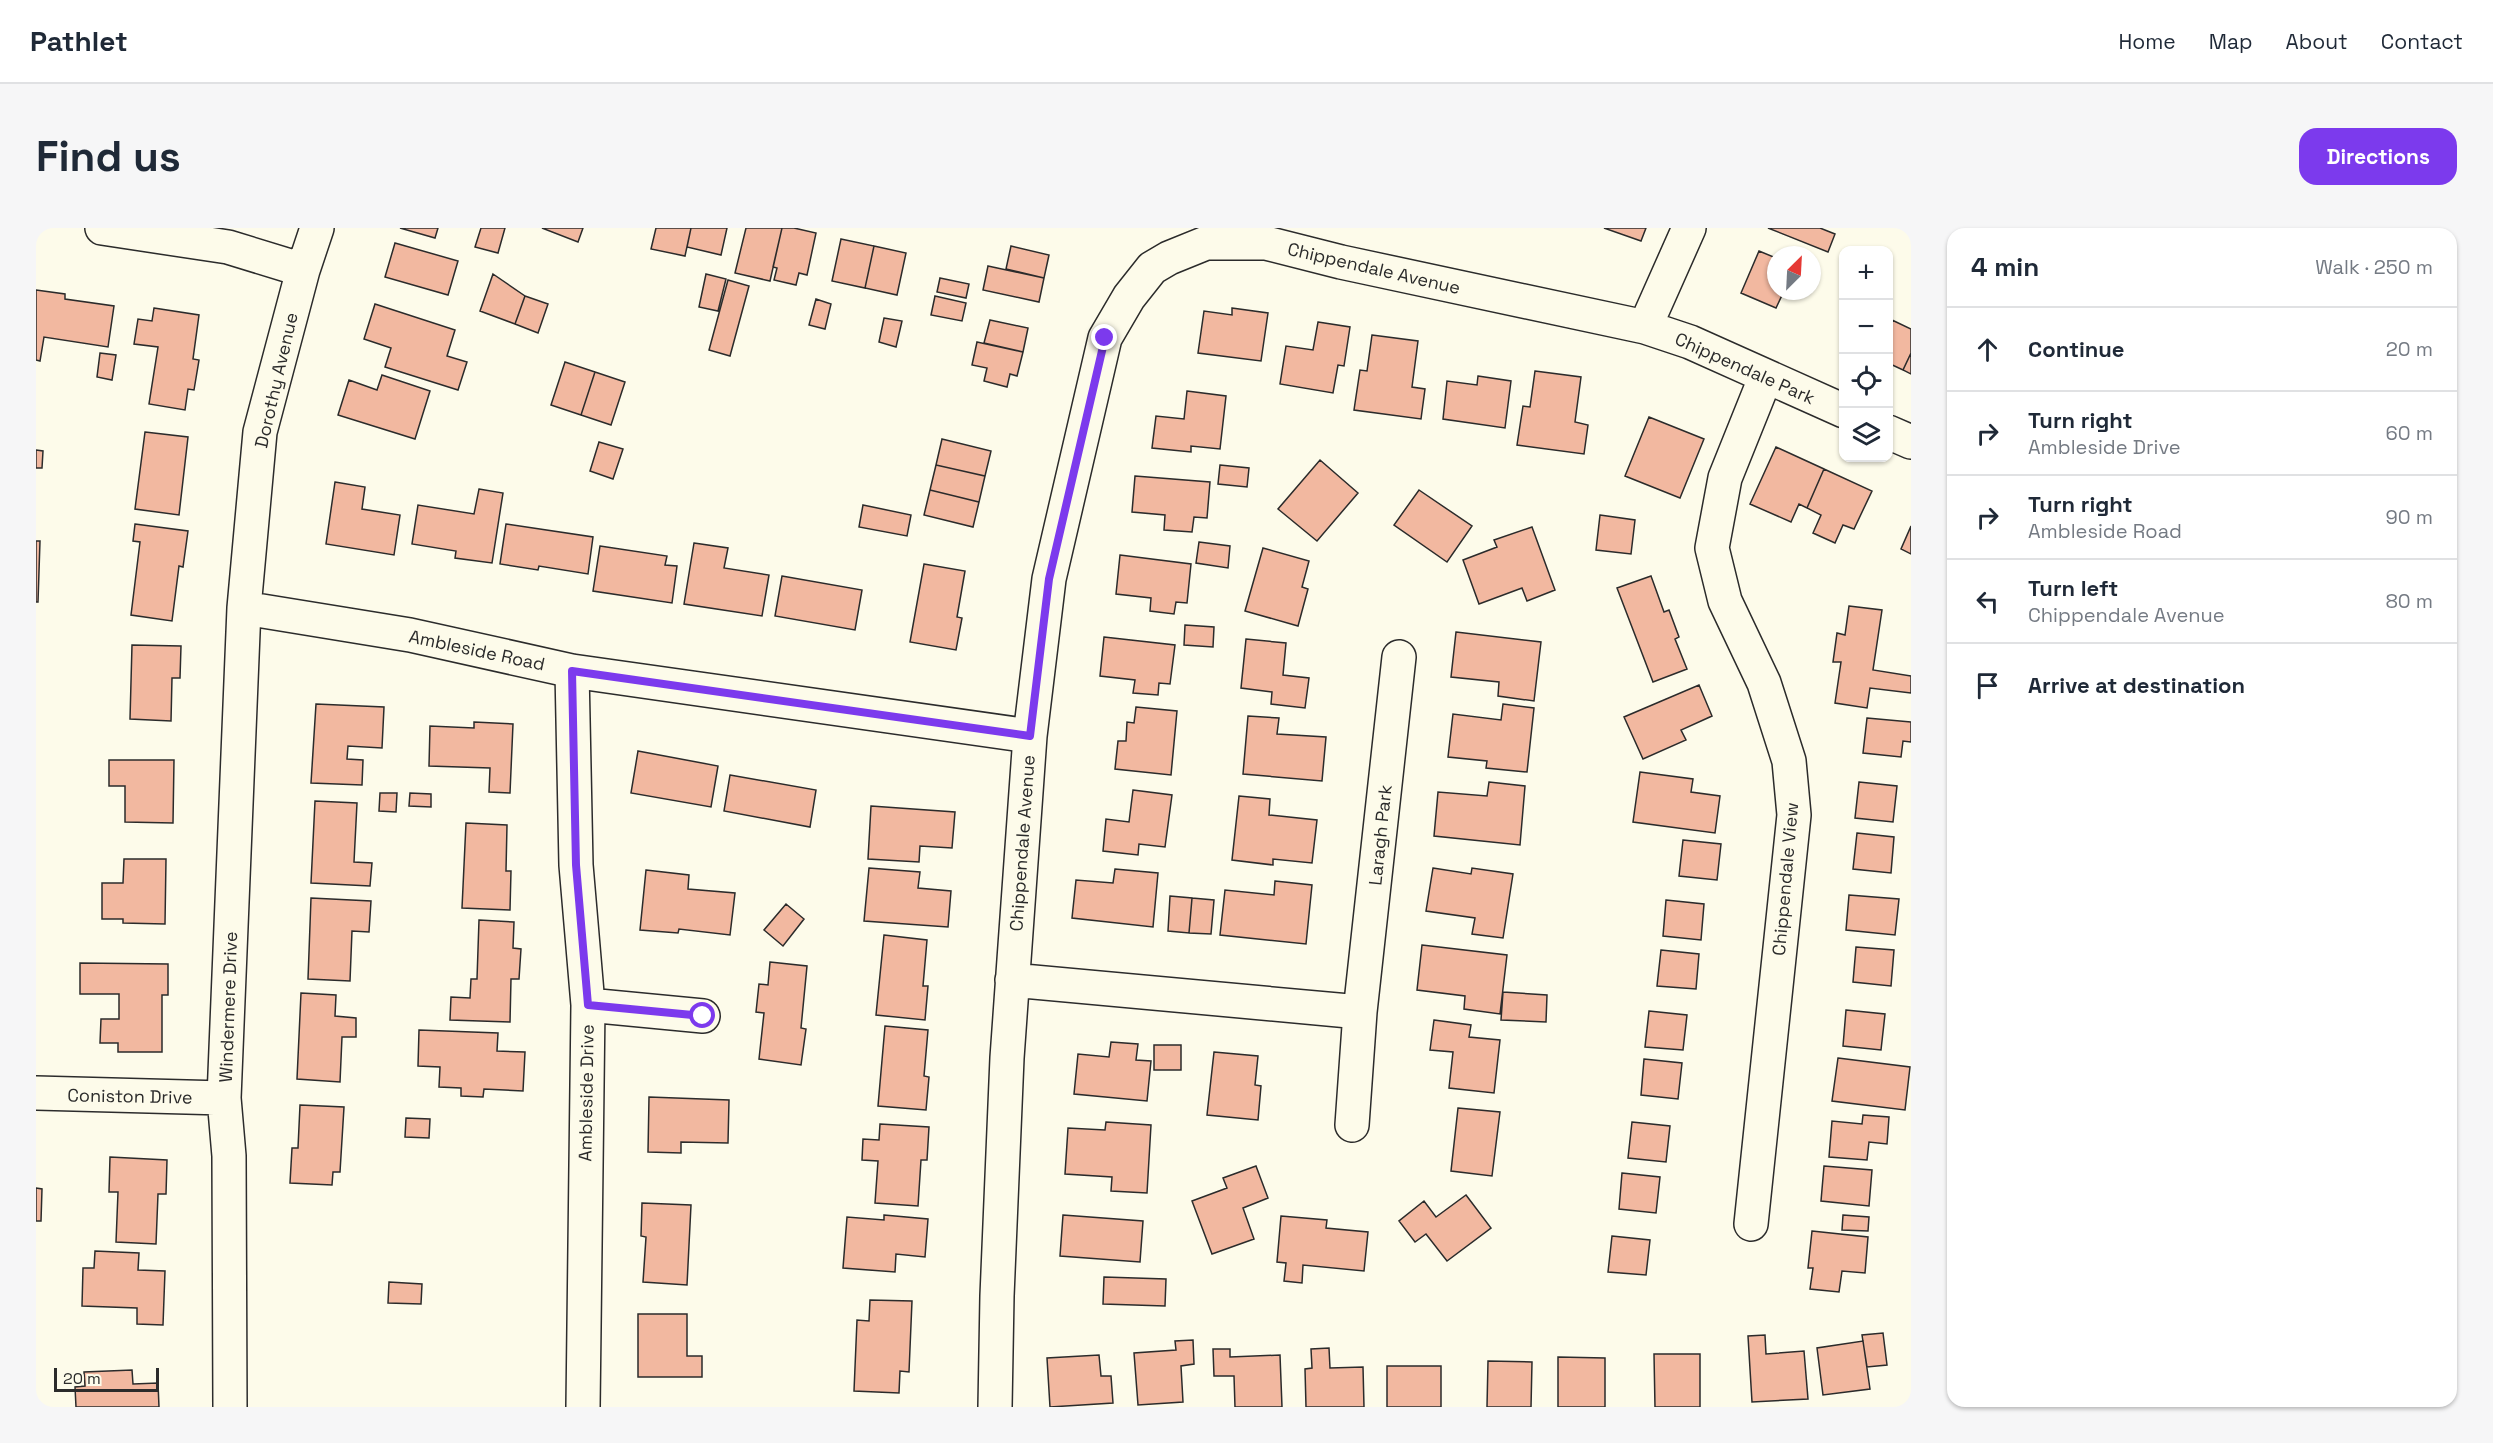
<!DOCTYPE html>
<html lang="en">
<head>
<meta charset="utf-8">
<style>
  :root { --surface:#fff; --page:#f6f6f7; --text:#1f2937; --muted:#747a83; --line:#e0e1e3; --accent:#7c3aed }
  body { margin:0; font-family:"Space Grotesk",sans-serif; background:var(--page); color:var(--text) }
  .controls { position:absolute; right:18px; top:18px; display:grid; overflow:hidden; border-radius:12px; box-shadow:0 2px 4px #0004 }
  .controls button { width:54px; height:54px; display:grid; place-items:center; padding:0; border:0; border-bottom:2px solid var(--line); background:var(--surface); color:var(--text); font:30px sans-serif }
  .compass { position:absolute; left:1731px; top:18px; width:54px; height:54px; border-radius:50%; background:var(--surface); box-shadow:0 2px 4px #0004; rotate:24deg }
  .scale { position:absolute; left:18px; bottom:15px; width:105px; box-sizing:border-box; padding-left:6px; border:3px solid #2b2b2b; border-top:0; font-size:16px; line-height:21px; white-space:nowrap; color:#2b2b2b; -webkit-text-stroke:4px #fdfbea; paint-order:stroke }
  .stop { position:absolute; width:18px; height:18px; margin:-14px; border:4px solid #7c3aed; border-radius:50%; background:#fff }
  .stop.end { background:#7c3aed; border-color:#fff; box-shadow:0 2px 6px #0008 }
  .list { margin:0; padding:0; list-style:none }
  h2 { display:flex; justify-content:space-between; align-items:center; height:78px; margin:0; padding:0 24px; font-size:26px }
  h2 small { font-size:20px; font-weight:400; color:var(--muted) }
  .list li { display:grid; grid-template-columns:39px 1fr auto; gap:18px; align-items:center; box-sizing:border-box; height:84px; padding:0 24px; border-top:2px solid var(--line) }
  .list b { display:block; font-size:22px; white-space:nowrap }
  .list p { margin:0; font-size:20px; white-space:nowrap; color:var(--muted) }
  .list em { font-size:20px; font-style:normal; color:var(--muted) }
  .icon { flex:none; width:33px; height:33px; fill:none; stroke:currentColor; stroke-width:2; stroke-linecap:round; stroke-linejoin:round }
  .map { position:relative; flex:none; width:1875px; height:1179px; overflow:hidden; border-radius:18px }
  header { display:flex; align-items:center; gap:36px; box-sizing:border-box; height:84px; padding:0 30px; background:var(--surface); border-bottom:2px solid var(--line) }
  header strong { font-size:28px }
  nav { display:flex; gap:33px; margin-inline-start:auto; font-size:21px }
  .intro { display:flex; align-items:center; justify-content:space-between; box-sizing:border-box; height:144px; padding:0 36px }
  h1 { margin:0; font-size:42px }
  .button { padding:15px 27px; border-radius:18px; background:var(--accent); color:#fff; font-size:21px; font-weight:700 }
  main { display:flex; gap:36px; padding:0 36px }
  aside { flex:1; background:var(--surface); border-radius:18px; box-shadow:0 2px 4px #0004 }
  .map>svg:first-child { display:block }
  .building { fill:#f2b8a0; stroke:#2b2b2b; stroke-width:1.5 }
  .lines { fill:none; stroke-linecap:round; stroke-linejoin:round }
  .minor-casing { stroke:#2b2b2b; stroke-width:36 }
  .minor { stroke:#fdfbea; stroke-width:33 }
  .route { stroke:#7c3aed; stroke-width:8 }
  .labels { text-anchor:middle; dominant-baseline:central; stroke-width:4.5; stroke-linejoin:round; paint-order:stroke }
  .street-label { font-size:18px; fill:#2b2b2b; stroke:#fdfbea }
</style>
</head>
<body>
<header>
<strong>Pathlet</strong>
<nav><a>Home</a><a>Map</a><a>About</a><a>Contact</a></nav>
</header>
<div class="intro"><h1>Find us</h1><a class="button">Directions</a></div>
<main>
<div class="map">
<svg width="1875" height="1179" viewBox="0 0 1875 1179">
  <rect width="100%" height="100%" fill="#fdfbea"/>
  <!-- building -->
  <path class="building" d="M364,0H402L399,10Z
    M445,0H469L462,25L439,19Z
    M506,0H547L542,14Z
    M620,0H655L649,28L615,21Z
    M655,0H691L685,27L651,19Z
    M710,0H746L734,53L699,45Z
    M746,0H758L780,5L771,47L763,45L760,57L738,52L741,40L737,39Z
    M1568,0H1610L1605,13Z
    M1732,0H1784L1799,6L1792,24Z
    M805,11L838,18L829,60L796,53Z
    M359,15L422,33L412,67L349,49Z
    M838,18L870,25L861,67L829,60Z
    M975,18L1013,27L1008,50L970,41Z
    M1723,23L1740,30V63H1748L1740,80L1705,65Z
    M952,38L1008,50L1003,74L947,62Z
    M457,46L489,68L479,96L444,83Z
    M670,46L690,51L682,83L663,79Z
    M904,50L933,56L930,70L901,64Z
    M692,52L713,58L694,128L673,122Z
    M0,62L29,66V71L78,78L72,119L8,109L4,133L0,132Z
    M489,68L512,76L502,105L479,96Z
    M899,68L930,75L926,93L895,87Z
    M780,71L795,76L789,101L773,97Z
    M339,76L419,102L411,128L431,134L422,162L349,139L355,120L328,111Z
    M118,80L163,87L157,131L163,132L158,162L152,161L149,182L113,176L122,119L98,116L102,91L116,93Z
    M1196,80L1232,85L1225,133L1162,125L1168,83L1196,87Z
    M848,90L866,93L860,119L843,114Z
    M954,92L992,100L987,124L948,115Z
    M1856,92L1875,101V125L1867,142L1852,135V99Z
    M1282,94L1314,99L1308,138L1302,137L1297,165L1244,156L1250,118L1277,122Z
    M1336,107L1382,113L1376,159L1389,161L1385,191L1318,182L1324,142L1331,143Z
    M941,114L987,124L981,148L974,146L971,159L948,153L951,140L936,137Z
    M64,125L80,127L76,152L61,149Z
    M1875,125V146L1867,142Z
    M529,134L559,144L545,187L515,177Z
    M1499,143L1545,149L1539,194L1552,197L1548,226L1481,217L1487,178L1494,179Z
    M559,144L589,154L575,197L545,187Z
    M346,147L394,163L379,211L302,187L313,152L341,162Z
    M1442,148L1475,153L1469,200L1407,191L1411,153L1441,157Z
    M1151,163L1190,168L1184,221L1155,218V224L1116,220L1120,188L1148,191Z
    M1613,189L1668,211L1644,270L1589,248Z
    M109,204L152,209L143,287L99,281Z
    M906,211L955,223L949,248L900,237Z
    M563,214L587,221L577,251L554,243Z
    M1740,219L1788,241L1771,280L1763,276L1755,294L1714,276Z
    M0,222L7,223L6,240H0Z
    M1284,232L1322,265L1281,313L1242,281Z
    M900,237L949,248L943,274L894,262Z
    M1184,237L1213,240L1211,259L1182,256Z
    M1788,241L1836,263L1818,301L1807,297L1799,315L1777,305L1785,287L1771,280Z
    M1099,248L1174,254L1171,290L1158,289L1156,304L1128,302L1129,287L1096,284Z
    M299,254L329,259L326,281L364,287L358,327L290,316Z
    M443,261L467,265L456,335L419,330L420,323L376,316L382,277L438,286Z
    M894,262L943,274L937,299L888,287Z
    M1383,262L1436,298L1411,334L1358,297Z
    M827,277L875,287L871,308L823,299Z
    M1564,287L1599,292L1595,326L1560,322Z
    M99,296L152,303L147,339L143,338L136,393L95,387L104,314L97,313Z
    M470,296L557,309L552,346L503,338L502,342L464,336Z
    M1875,298V326L1865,321Z
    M1496,299L1519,362L1491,373L1486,360L1443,376L1427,332L1461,319L1458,312Z
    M0,313H4L2,374H0Z
    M1163,314L1194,318L1192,340L1160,335Z
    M658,315L692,320L688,340L733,347L726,388L648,376Z
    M564,318L631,328L629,337L641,338L636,375L557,363Z
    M1227,320L1273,333L1266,359L1272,361L1262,398L1209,383Z
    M1084,327L1155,336L1151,375L1140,374L1138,386L1114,383L1115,370L1080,366Z
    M888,336L929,343L921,389L926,390L920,422L874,414Z
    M746,348L826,362L819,402L739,388Z
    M1615,348L1628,384L1633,382L1643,409L1639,411L1651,441L1617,454L1581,360Z
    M1813,378L1846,382L1837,442L1875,448V465L1834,460L1831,480L1799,475L1805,434H1797L1801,405L1809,407Z
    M1149,397L1178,399L1177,419L1148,417Z
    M1420,404L1505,414L1498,473L1462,468L1463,454L1415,449Z
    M1068,409L1139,417L1134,456L1123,455L1122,467L1097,465L1099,452L1064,448Z
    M1210,411L1250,415L1247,447L1273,450L1269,480L1235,476L1236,464L1205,460Z
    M96,417L145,418L144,450H136L135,493L94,491Z
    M1663,457L1676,488L1645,502L1650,512L1607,531L1588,489Z
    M280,476L348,479L346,520L312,518L311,531L327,532L326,557L275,555Z
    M1467,476L1498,480L1491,544L1450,540L1451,533L1412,529L1417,486L1465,492Z
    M1100,479L1141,483L1135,547L1079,541L1082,513H1090L1091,494L1098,495Z
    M1212,488L1243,490L1241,506L1290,509L1286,553L1207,546Z
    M1831,490L1875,494V514L1867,513L1865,529L1827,525Z
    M438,494L477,496L474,565L453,564L454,540L393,538L394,498L438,500Z
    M602,523L682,538L675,579L595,565Z
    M73,532H138L137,595L89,594V558H73Z
    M1604,544L1657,551L1655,564L1684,568L1679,605L1597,594Z
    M694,547L780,562L774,599L688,583Z
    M1453,554L1489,558L1484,617L1398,608L1402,564L1451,568Z
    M1823,554L1861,558L1857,594L1819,590Z
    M1097,562L1136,567L1129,619L1103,616L1102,627L1067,623L1070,591L1093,594Z
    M344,565H361L360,584L343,583Z
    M374,565L395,566V579L373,578Z
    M1203,568L1234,571L1233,587L1281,592L1276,635L1237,631V637L1196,632Z
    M279,573L321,575L318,634L336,635L334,658L275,655Z
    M835,578L919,584L916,620L884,618L883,634L832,631Z
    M430,595L471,597L470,643H475L474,682L426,680Z
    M1821,605L1858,609L1855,645L1817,641Z
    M1647,612L1685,616L1681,652L1643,648Z
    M88,631H130L129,696L87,695V691H66V655H87Z
    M833,640L884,644L882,660L915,663L912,699L828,693Z
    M1397,640L1435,646L1436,640L1477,646L1467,710L1436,706L1439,690L1390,683Z
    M1079,641L1122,645L1117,699L1036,690L1040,652L1077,655Z
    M610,642L653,647L652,661L699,665L694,707L643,701L642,705L604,702Z
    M1239,653L1276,657L1270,716L1184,707L1189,662L1238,667Z
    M1813,667L1863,671L1859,707L1810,702Z
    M1134,668L1156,670L1153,705L1132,703Z
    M275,670L335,673L333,704L316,703L314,753L272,751Z
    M1156,670L1178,672L1175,706L1153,705Z
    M1630,672L1668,676L1665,712L1627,708Z
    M750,676L768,691L747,718L728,702Z
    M443,692L478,694L477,720L485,721L483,751H475L474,794L414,792L415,769L434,770L435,751H441Z
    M848,707L891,712L887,758H892L889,792L840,787Z
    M1386,717L1471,727L1464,786L1428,781L1429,768L1381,762Z
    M1820,719L1858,722L1855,758L1817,754Z
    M1625,722L1663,726L1660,761L1621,758Z
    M734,734L771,738L765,800L770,801L765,837L723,831L728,785L720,784L723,756L732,757Z
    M44,735L132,736V767H126V824H82V815H64L65,791H83V766H44Z
    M1467,764L1511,767L1510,794L1465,792Z
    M265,765L300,767L299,788L320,790V809H306L304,854L261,851Z
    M1810,782L1849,786L1845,822L1807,818Z
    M1613,783L1651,787L1647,822L1609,819Z
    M1398,792L1435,797L1433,809L1464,812L1458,865L1413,860L1417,824L1394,822Z
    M849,798L892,802L888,848L893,849L890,882L842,878Z
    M383,802L462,805L461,823L489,824L487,863L448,861L447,869L425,868V860L403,859L404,839L382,838Z
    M1075,814L1102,816L1100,832L1115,833L1111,873L1038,866L1042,826L1073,829Z
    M1118,817H1145V842H1118Z
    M1178,824L1222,828L1219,857L1225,858L1222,892L1171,887Z
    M1802,830L1874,839L1869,882L1796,873Z
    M1608,831L1646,835L1642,871L1605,867Z
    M613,869L693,872L692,915L645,914V925L612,924Z
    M264,877L308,879L304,944H297L296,957L254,955L256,920H262Z
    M1422,880L1464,884L1456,948L1415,943Z
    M1827,887L1853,889L1851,916L1833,914L1831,932L1793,929L1796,893L1826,896Z
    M370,890L394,891L393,910L369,909Z
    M1070,894L1115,897L1111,965L1075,963L1076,949L1029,946L1032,900L1069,902Z
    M1596,894L1634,898L1630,934L1592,930Z
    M844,896L893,899L891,932H885L882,978L839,975L842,933L826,932L827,911L843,912Z
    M74,929L131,932L130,966H122L120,1016L80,1014L82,964H73Z
    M1220,938L1232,970L1207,980L1218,1011L1176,1026L1156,973L1191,960L1187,950Z
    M1788,938L1836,942L1833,978L1785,973Z
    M1586,945L1624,949L1620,985L1583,981Z
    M0,960L6,961L5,993H0Z
    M1430,967L1455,1000L1411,1033L1390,1006L1379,1014L1363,993L1388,973L1400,989Z
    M606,975L655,977L651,1057L607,1054L610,1009L605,1008Z
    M848,987L892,991L889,1029L860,1026L859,1044L807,1040L811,989L848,992Z
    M1027,987L1107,993L1104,1034L1024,1028Z
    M1807,987L1833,989L1832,1003L1806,1002Z
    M1245,988L1291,992L1290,1000L1332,1004L1328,1043L1267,1037L1266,1055L1248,1053L1250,1035L1241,1034Z
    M1776,1003L1832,1009L1829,1045L1806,1043L1803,1064L1774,1061L1777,1040H1772Z
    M1576,1008L1614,1012L1610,1047L1572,1044Z
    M59,1023L103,1025L102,1042L129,1043L127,1097L101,1096V1080L46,1078L47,1040H58Z
    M1068,1049L1130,1051L1129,1078L1067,1076Z
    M353,1054L386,1056L385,1076L352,1075Z
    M834,1072L876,1073L873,1144L864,1143L863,1165L818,1163L821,1092L833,1093Z
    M602,1086H651V1128H666V1149H602Z
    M1847,1105L1851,1137L1831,1139L1826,1107Z
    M1729,1107L1730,1126L1768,1123L1772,1171L1716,1174L1712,1108Z
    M1157,1112L1158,1136L1145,1138L1147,1174L1102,1177L1098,1125L1140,1122L1139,1113Z
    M1827,1113L1834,1161L1787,1167L1781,1120Z
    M1293,1120L1294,1140L1327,1139L1328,1179H1270L1269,1141L1276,1140L1275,1121Z
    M1177,1121H1194V1129L1244,1127L1246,1179H1199L1198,1148H1178Z
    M1618,1126H1664V1179H1619Z
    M1063,1127L1065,1148H1075L1077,1175L1014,1179L1011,1130Z
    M1522,1129L1569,1130V1179H1522Z
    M1452,1133L1496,1134L1495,1179H1451Z
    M1351,1138H1405V1179H1351Z
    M96,1142L97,1156L122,1155L123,1179H40L39,1159L49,1158L48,1144Z"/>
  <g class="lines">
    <defs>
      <path id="minor" d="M66,0L192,19L267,42
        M1609,99L1654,114L1808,183
        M1852,204L1875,214
        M208,380L374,407L536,443L994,508
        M536,443L540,637L552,777L547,1179
        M976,752L1324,784
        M552,777L667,788
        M0,865L188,870
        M1316,897L1324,784L1363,429
        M1715,996L1758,587L1753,533L1728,455L1689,373L1676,320L1689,250L1730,148
        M194,1179L193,928L188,870L208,380L224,204L267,42L281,0
        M959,1179L961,1068L971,830L994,508L1013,351L1069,110L1093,69L1116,40L1133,30L1170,15H1230L1305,34L1609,99L1653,0"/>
    </defs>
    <!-- minor casing -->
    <use href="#minor" class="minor-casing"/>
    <!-- minor -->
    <use href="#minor" class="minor"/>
  </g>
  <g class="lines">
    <!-- route -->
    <path class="route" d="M667,788L552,777L540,637L536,443L994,508L1013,351L1069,110"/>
  </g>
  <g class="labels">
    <!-- street labels -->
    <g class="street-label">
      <text transform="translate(1338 40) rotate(13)">Chippendale Avenue</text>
      <text transform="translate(1709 140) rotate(24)">Chippendale Park</text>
      <text transform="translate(240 152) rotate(-77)">Dorothy Avenue</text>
      <text transform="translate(441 422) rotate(12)">Ambleside Road</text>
      <text transform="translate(1344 607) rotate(-84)">Laragh Park</text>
      <text transform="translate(986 615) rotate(-86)">Chippendale Avenue</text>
      <text transform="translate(1749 651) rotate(-85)">Chippendale View</text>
      <text transform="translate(192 779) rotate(-88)">Windermere Drive</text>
      <text transform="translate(550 865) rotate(-89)">Ambleside Drive</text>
      <text transform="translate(94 868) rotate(1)">Coniston Drive</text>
    </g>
  </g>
</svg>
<div class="controls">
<button>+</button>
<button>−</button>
<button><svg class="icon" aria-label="locate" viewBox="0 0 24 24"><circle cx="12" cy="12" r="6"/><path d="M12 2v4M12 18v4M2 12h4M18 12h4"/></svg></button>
<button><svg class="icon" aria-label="layers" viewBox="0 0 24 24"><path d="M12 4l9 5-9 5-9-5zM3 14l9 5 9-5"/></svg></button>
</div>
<svg class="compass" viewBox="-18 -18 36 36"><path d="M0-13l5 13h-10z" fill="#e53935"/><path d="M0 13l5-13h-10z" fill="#747a83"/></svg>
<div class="scale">20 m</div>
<div class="stop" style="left:667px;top:788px"></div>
<div class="stop end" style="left:1069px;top:110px"></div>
</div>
<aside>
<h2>4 min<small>Walk · 250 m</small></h2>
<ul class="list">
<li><svg class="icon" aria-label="ahead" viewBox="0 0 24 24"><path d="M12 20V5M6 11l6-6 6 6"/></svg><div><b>Continue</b></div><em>20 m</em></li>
<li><svg class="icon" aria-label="right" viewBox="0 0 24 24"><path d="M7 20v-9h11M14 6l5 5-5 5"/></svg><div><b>Turn right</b><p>Ambleside Drive</p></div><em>60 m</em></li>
<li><svg class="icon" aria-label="right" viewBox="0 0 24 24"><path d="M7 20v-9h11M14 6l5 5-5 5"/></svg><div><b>Turn right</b><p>Ambleside Road</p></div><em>90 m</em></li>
<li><svg class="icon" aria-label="left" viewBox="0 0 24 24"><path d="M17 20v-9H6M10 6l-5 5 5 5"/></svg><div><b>Turn left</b><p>Chippendale Avenue</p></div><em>80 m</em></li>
<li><svg class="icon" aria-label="arrive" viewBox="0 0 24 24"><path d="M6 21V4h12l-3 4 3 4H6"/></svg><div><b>Arrive at destination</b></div></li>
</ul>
</aside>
</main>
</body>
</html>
